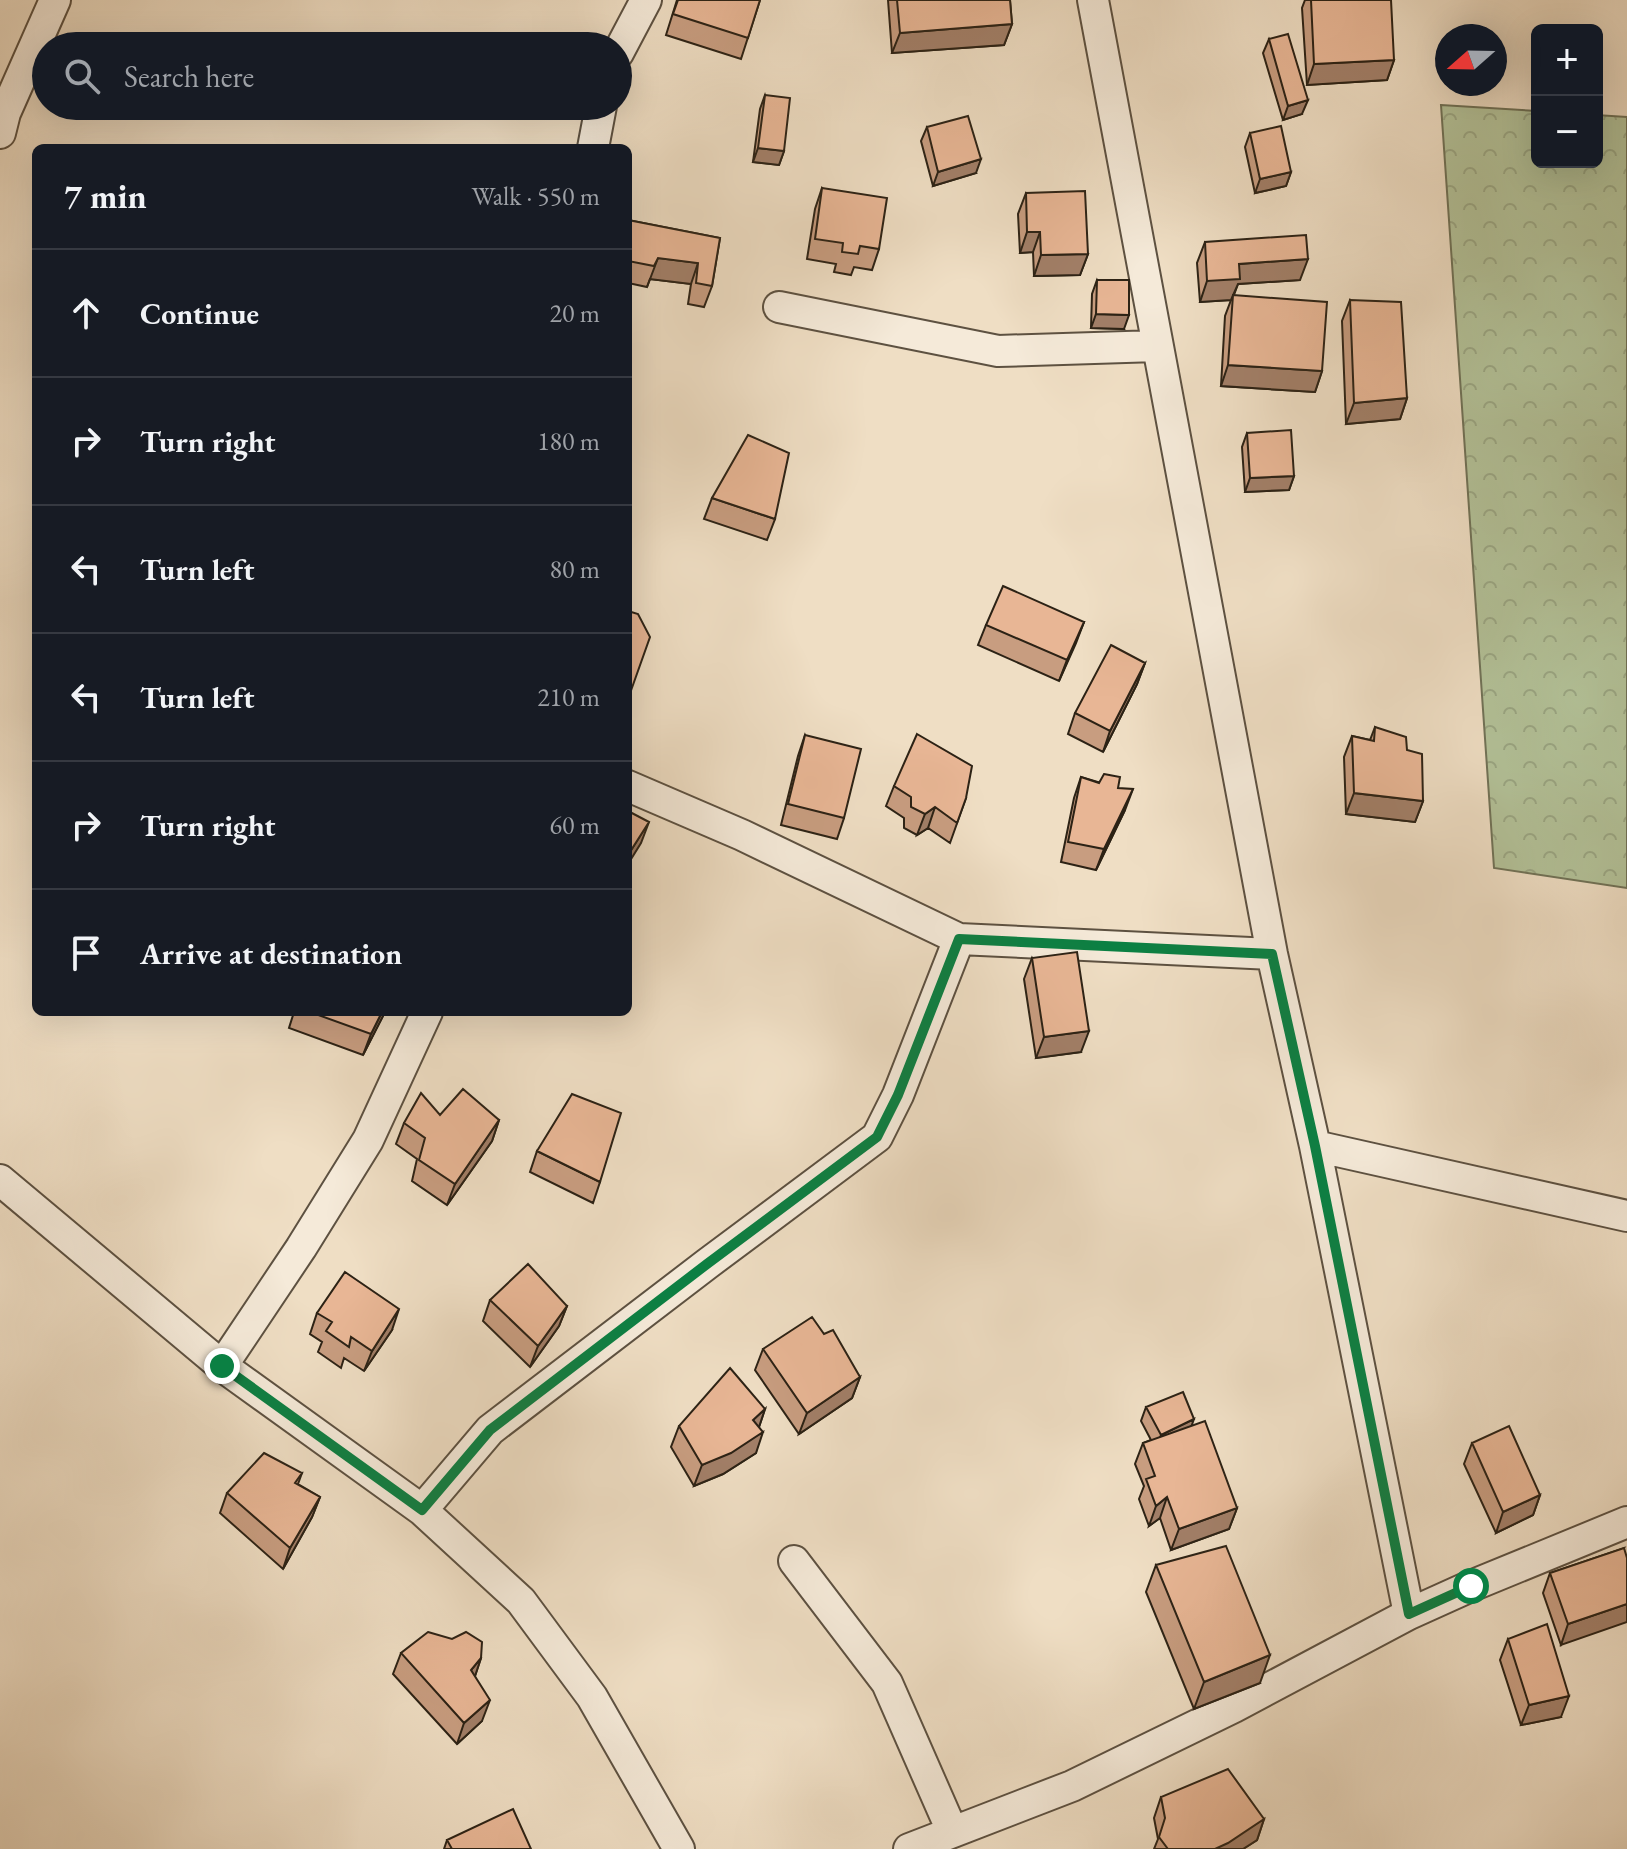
<!DOCTYPE html>
<html lang="en">
<head>
<meta charset="utf-8">
<style>
  :root { --surface:#171b24; --page:#242831; --text:#f1f3f6; --muted:#9ea1a6; --line:#363941 }
  body { margin:0; font-family:"EB Garamond",serif; background:var(--page); color:var(--text) }
  .controls { position:absolute; right:24px; top:24px; display:grid; overflow:hidden; border-radius:12px; box-shadow:0 8px 32px #0002 }
  .controls button { width:72px; height:72px; display:grid; place-items:center; padding:0; border:0; border-bottom:2px solid var(--line); background:var(--surface); color:var(--text); font:40px sans-serif }
  .compass { position:absolute; left:1435px; top:24px; width:72px; height:72px; border-radius:50%; background:var(--surface); box-shadow:0 8px 32px #0002; rotate:250deg }
  .stop { position:absolute; width:24px; height:24px; margin:-18px; border:6px solid #0b8043; border-radius:50%; background:#fff }
  .stop.end { background:#0b8043; border-color:#fff; box-shadow:0 2px 8px #0008 }
  .list { margin:0; padding:0; list-style:none }
  h2 { display:flex; justify-content:space-between; align-items:center; height:104px; margin:0; padding:0 32px; font-size:34px }
  h2 small { font-size:26px; font-weight:400; color:var(--muted) }
  .list li { display:grid; grid-template-columns:52px 1fr auto; gap:24px; align-items:center; box-sizing:border-box; height:128px; padding:0 32px; border-top:2px solid var(--line) }
  .list b { display:block; font-size:30px; white-space:nowrap }
  .list em { font-size:26px; font-style:normal; color:var(--muted) }
  .icon { flex:none; width:44px; height:44px; fill:none; stroke:currentColor; stroke-width:2; stroke-linecap:round; stroke-linejoin:round }
  .map { position:relative; flex:none; width:1627px; height:1849px; overflow:hidden }
  .search { position:absolute; background:var(--surface); box-shadow:0 8px 32px #0002; left:32px; top:32px; width:600px; height:88px; display:flex; align-items:center; gap:20px; box-sizing:border-box; padding:0 28px; border-radius:44px; color:var(--muted); font-size:30px }
  .panel { position:absolute; background:var(--surface); box-shadow:0 8px 32px #0002; left:32px; top:144px; width:600px; height:872px; border-radius:12px }
  .map>svg:first-child { display:block }
  .forest { fill:url(#forest-crowns); stroke:#707257; stroke-width:2 }
  .lines { fill:none; stroke-linecap:round; stroke-linejoin:round }
  .minor-casing { stroke:#5d5141; stroke-width:34 }
  .minor { stroke:#f5ead9; stroke-width:30 }
  .wall { fill:#c89d80; stroke:#2c2215; stroke-width:2 }
  .shaded-wall { fill:#a27f68; stroke:#2c2215; stroke-width:2 }
  .building { fill:#e8b695; stroke:#2c2215; stroke-width:2 }
  .route { stroke:#0b8043; stroke-width:10 }
</style>
</head>
<body>
<div class="map">
<svg width="1627" height="1849" viewBox="0 0 1627 1849">
  <defs>
    <pattern id="forest-crowns" width="20" height="18" patternUnits="userSpaceOnUse" patternTransform="scale(2)"><rect width="20" height="18" fill="#b3c299"/><path d="M2 6a3 3 0 1 1 6 0M12 15a3 3 0 1 1 6 0" fill="none" stroke="#9aa683"/></pattern>
  </defs>
  <rect width="100%" height="100%" fill="#efdec4"/>
  <filter id="stains"><feTurbulence type="fractalNoise" baseFrequency=".0025" numOctaves="4"/><feColorMatrix values="0 0 0 0 .2 0 0 0 0 .09 0 0 0 0 .02 0 0 0 .5 -.17"/></filter>
  <radialGradient id="worn" r=".72"><stop offset=".6" stop-color="#630" stop-opacity="0"/><stop offset="1" stop-color="#630" stop-opacity=".3"/></radialGradient>
  <!-- forest -->
  <path class="forest" d="M1441,105L1537,111V162H1597V115L1627,117V888L1494,868Z"/>
  <g class="lines">
    <defs>
      <path id="minor" d="M1093,0L1272,954L1315,1146L1409,1614
        M618,53L646,0
        M0,133L5,113L55,0
        M593,148L601,106
        M779,307L998,351L1157,346
        M628,786L742,835L959,939L1272,954
        M1315,1146L1627,1216
        M0,1180L222,1366L422,1510L521,1601L592,1697L679,1849
        M222,1366L301,1248L368,1140L427,1012
        M422,1510L490,1430L707,1264L877,1137L898,1095L959,939
        M794,1561L887,1683L952,1831
        M909,1849L1072,1786L1234,1707L1409,1614L1471,1586L1627,1522"/>
    </defs>
    <!-- minor casing -->
    <use href="#minor" class="minor-casing"/>
    <!-- minor -->
    <use href="#minor" class="minor"/>
  </g>
  <!-- wall -->
  <path class="wall" d="M677,0H760L741,59L666,35Z
    M888,0H1010L1012,24L1004,45L892,53Z
    M1305,0H1311L1394,60L1387,80L1307,85L1302,8Z
    M1269,39L1302,114L1283,120L1263,53Z
    M765,95L784,151L779,165L753,162L760,109Z
    M927,127L976,173L933,186L921,141Z
    M1250,133L1291,172L1286,186L1255,193L1245,147Z
    M822,188L879,249L872,270L854,267L851,275L834,272L836,264L807,259L815,209Z
    M1026,193L1088,254L1080,275L1034,276L1033,252L1020,253L1018,214Z
    M628,220L720,238L712,286L704,307L688,304L691,284L650,279L647,287L628,283Z
    M1205,242L1300,280L1238,284L1234,295L1322,371L1315,392L1221,386L1225,316L1231,300L1200,302L1197,263Z
    M1097,280L1124,329L1091,328L1092,294Z
    M1350,300L1407,398L1400,419L1346,424L1342,321Z
    M1247,433L1294,476L1289,490L1245,492L1242,447Z
    M712,498L775,519L767,540L704,519Z
    M1084,622L1059,681L978,645L986,625Z
    M1145,663L1137,684L1103,752L1068,734L1075,713Z
    M1375,727L1407,750L1423,801L1415,822L1346,814L1344,757L1352,736L1370,740Z
    M805,735L844,818L837,839L781,825L798,756Z
    M1081,777L1118,788L1125,810L1096,870L1061,862L1074,798Z
    M894,786L966,798L950,843L928,828L917,835L904,828V818L886,806Z
    M1032,958L1081,1052L1036,1058L1024,979Z
    M294,1012H385L363,1055L289,1028Z
    M440,1115L499,1120L492,1141L447,1205L412,1181L417,1159L396,1144L404,1123Z
    M537,1151L600,1182L593,1203L530,1172Z
    M490,1300L567,1306L559,1326L530,1367L483,1321Z
    M317,1313L392,1330L364,1371L344,1358L341,1368L318,1352L322,1342L310,1334Z
    M824,1334L860,1377L852,1398L799,1434L755,1370L763,1349Z
    M1146,1407L1192,1426L1237,1508L1229,1529L1171,1550L1160,1518L1149,1526L1139,1499L1144,1486L1135,1464L1143,1443L1151,1440L1141,1421Z
    M765,1409L759,1427L756,1453L723,1474L694,1486L671,1447L679,1426Z
    M1472,1443L1540,1495L1533,1515L1496,1533L1464,1464Z
    M302,1473L298,1484L320,1497L312,1517L283,1569L220,1513L227,1493Z
    M1624,1548L1561,1645L1543,1593L1550,1573Z
    M1156,1565L1260,1683L1194,1709L1146,1592Z
    M1508,1639L1561,1717L1521,1725L1500,1660Z
    M401,1653L481,1658L475,1676L482,1721L457,1744L393,1674Z
    M1161,1797L1264,1819L1257,1840L1243,1849H1154L1158,1839L1154,1818Z
    M447,1840L531,1849H444Z"/>
  <!-- shaded-wall -->
  <path class="shaded-wall" d="M1012,24L1004,45L892,53L900,33Z
    M1394,60L1387,80L1307,85L1314,64Z
    M1308,100L1302,114L1283,120L1288,106Z
    M758,148L784,151L779,165L753,162Z
    M981,159L976,173L933,186L938,172Z
    M1291,172L1286,186L1255,193L1260,179Z
    M1027,232H1040L1033,252L1020,253Z
    M1088,254L1080,275L1034,276L1041,255Z
    M658,258L698,263L691,284L650,279L647,287Z
    M1308,259L1300,280L1238,284L1231,300L1200,302L1207,281L1239,264Z
    M1096,314L1129,315L1124,329L1091,328Z
    M1228,365L1322,371L1315,392L1221,386Z
    M1407,398L1400,419L1346,424L1354,403Z
    M1294,476L1289,490L1245,492L1250,478Z
    M1084,622L1076,643L1059,681L1067,660Z
    M1145,663L1137,684L1103,752L1110,731Z
    M1133,789L1125,810L1096,870L1104,849Z
    M1354,793L1423,801L1415,822L1346,814Z
    M935,807L928,828L917,835L925,814Z
    M649,822L641,843L628,864V855Z
    M382,1012H385L363,1055L371,1034Z
    M1089,1031L1081,1052L1036,1058L1044,1037Z
    M499,1120L492,1141L447,1205L455,1184Z
    M567,1306L559,1326L530,1367L538,1346Z
    M399,1309L392,1330L364,1371L372,1351Z
    M860,1377L852,1398L799,1434L807,1413Z
    M765,1409L758,1430L753,1420Z
    M1194,1419L1189,1433L1156,1449L1161,1435Z
    M763,1432L756,1453L723,1474L694,1486L702,1465Z
    M1540,1495L1533,1515L1496,1533L1503,1512Z
    M320,1497L312,1517L283,1569L290,1548Z
    M1167,1497L1160,1518L1149,1526L1156,1506Z
    M1237,1508L1229,1529L1171,1550L1179,1529Z
    M1627,1604V1622L1561,1645L1568,1624Z
    M1270,1655L1260,1683L1194,1709L1204,1682Z
    M481,1658L474,1679L471,1670Z
    M1569,1696L1561,1717L1521,1725L1529,1705Z
    M490,1700L482,1721L457,1744L464,1723Z
    M1264,1819L1257,1840L1243,1849H1215Z"/>
  <!-- building -->
  <path class="building" d="M678,0H760L748,38L673,14Z
    M897,0H1010L1012,24L900,33Z
    M1311,0H1391L1394,60L1314,64Z
    M1288,34L1308,100L1288,106L1269,39Z
    M765,95L790,98L784,151L758,148Z
    M968,116L981,159L938,172L927,127Z
    M1281,126L1291,172L1260,179L1250,133Z
    M822,188L887,198L879,249L860,246L858,254L842,252L843,243L815,239Z
    M1085,191L1088,254L1041,255L1040,232H1027L1026,193Z
    M628,220L720,238L712,286L696,283L698,263L658,258L654,266L628,261Z
    M1306,235L1308,259L1239,264L1240,279L1207,281L1205,242Z
    M1097,280H1129V315L1096,314Z
    M1233,295L1327,302L1322,371L1228,365Z
    M1350,300L1401,302L1407,398L1354,403Z
    M1291,430L1294,476L1250,478L1247,433Z
    M748,435L789,453L775,519L712,498Z
    M1003,586L1084,622L1067,660L986,625Z
    M628,611L638,614L650,637L628,699Z
    M1111,645L1145,663L1110,731L1075,713Z
    M1375,727L1406,737L1407,750L1422,754L1423,801L1354,793L1352,736L1374,741Z
    M917,734L972,766L966,798L957,823L935,807L925,814L911,807V797L894,786Z
    M805,735L861,749L844,818L788,804Z
    M1104,774L1120,777L1118,788L1133,789L1104,849L1068,842L1081,777L1099,783Z
    M628,811L649,822L628,855Z
    M1077,952L1089,1031L1044,1037L1032,958Z
    M310,1012H382L371,1034Z
    M463,1089L499,1120L455,1184L419,1160L425,1138L404,1123L421,1093L440,1115Z
    M572,1094L621,1113L600,1182L537,1151Z
    M528,1264L567,1306L538,1346L490,1300Z
    M345,1272L399,1309L372,1351L351,1337L349,1347L326,1331L332,1322L317,1313Z
    M812,1317L824,1334L833,1330L860,1377L807,1413L763,1349Z
    M730,1368L765,1409L753,1420L763,1432L731,1453L702,1465L679,1426Z
    M1183,1392L1194,1419L1161,1435L1146,1407Z
    M1205,1421L1237,1508L1179,1529L1167,1497L1156,1506L1146,1479L1155,1476L1143,1443Z
    M1509,1426L1540,1495L1503,1512L1472,1443Z
    M264,1453L302,1473L295,1483L320,1497L290,1548L227,1493Z
    M1226,1546L1270,1655L1204,1682L1156,1565Z
    M1624,1548L1627,1558V1604L1568,1624L1550,1573Z
    M1547,1624L1569,1696L1529,1705L1508,1639Z
    M428,1632L452,1639L466,1632L482,1642L481,1658L471,1670L490,1700L464,1723L401,1653Z
    M1228,1769L1264,1819L1228,1843L1215,1849H1168L1159,1837L1165,1818L1161,1797Z
    M513,1809L531,1849H452L447,1840Z"/>
  <g class="lines">
    <!-- route -->
    <path class="route" d="M222,1366L422,1510L490,1430L707,1264L877,1137L898,1095L959,939L1272,954L1315,1146L1409,1614L1471,1586"/>
  </g>
  <rect width="100%" height="100%" filter="url(#stains)"/>
  <rect width="100%" height="100%" fill="url(#worn)"/>
</svg>
<div class="controls">
<button>+</button>
<button>−</button>
</div>
<svg class="compass" viewBox="-18 -18 36 36"><path d="M0-13l5 13h-10z" fill="#e53935"/><path d="M0 13l5-13h-10z" fill="#9ea1a6"/></svg>
<div class="stop" style="left:1471px;top:1586px"></div>
<div class="stop end" style="left:222px;top:1366px"></div>
<div class="search"><svg class="icon" aria-label="search" viewBox="0 0 24 24"><circle cx="10" cy="10" r="6"/><path d="M15 15l6 6"/></svg>Search here</div>
<section class="panel">
<h2>7 min<small>Walk · 550 m</small></h2>
<ul class="list">
<li><svg class="icon" aria-label="ahead" viewBox="0 0 24 24"><path d="M12 20V5M6 11l6-6 6 6"/></svg><div><b>Continue</b></div><em>20 m</em></li>
<li><svg class="icon" aria-label="right" viewBox="0 0 24 24"><path d="M7 20v-9h11M14 6l5 5-5 5"/></svg><div><b>Turn right</b></div><em>180 m</em></li>
<li><svg class="icon" aria-label="left" viewBox="0 0 24 24"><path d="M17 20v-9H6M10 6l-5 5 5 5"/></svg><div><b>Turn left</b></div><em>80 m</em></li>
<li><svg class="icon" aria-label="left" viewBox="0 0 24 24"><path d="M17 20v-9H6M10 6l-5 5 5 5"/></svg><div><b>Turn left</b></div><em>210 m</em></li>
<li><svg class="icon" aria-label="right" viewBox="0 0 24 24"><path d="M7 20v-9h11M14 6l5 5-5 5"/></svg><div><b>Turn right</b></div><em>60 m</em></li>
<li><svg class="icon" aria-label="arrive" viewBox="0 0 24 24"><path d="M6 21V4h12l-3 4 3 4H6"/></svg><div><b>Arrive at destination</b></div></li>
</ul>
</section>
</div>
</body>
</html>
